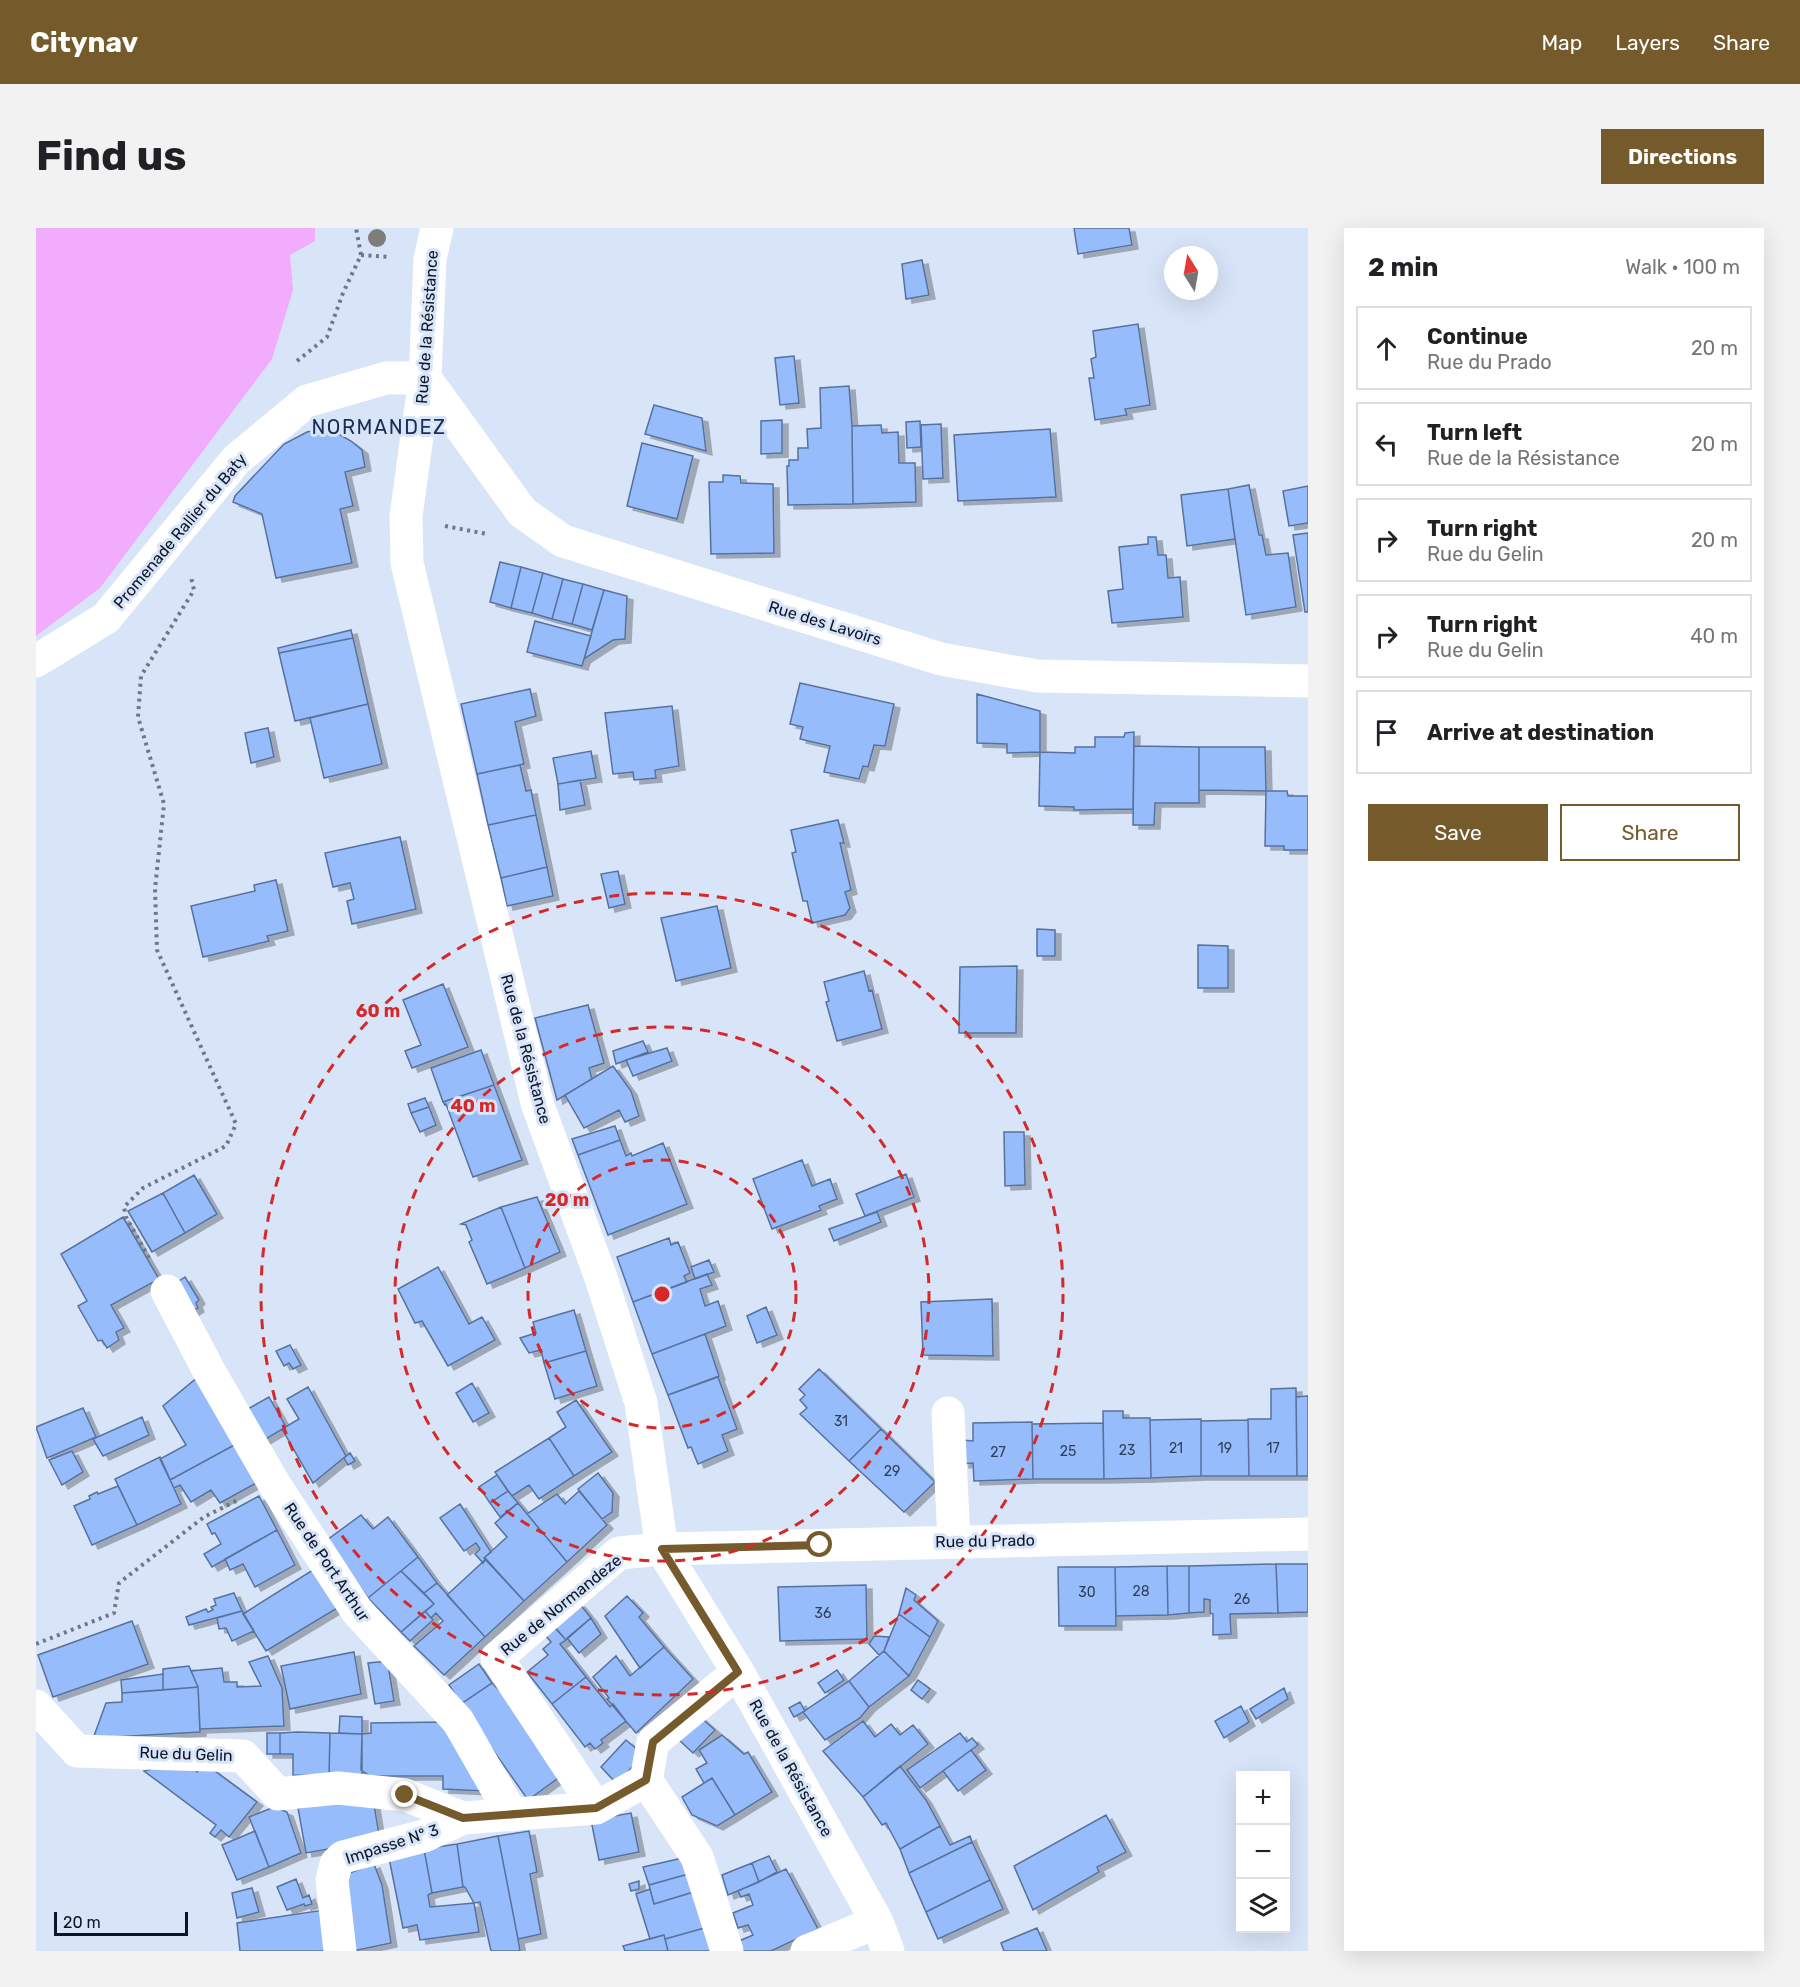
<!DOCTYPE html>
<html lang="en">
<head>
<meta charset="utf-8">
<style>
  :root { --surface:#fff; --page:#f2f2f2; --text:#202124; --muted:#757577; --line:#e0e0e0; --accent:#755b2c }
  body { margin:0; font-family:Rubik,sans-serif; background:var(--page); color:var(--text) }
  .controls { position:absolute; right:18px; bottom:18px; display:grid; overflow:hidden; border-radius:0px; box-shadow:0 6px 24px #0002 }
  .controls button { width:54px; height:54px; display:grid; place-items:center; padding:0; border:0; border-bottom:2px solid var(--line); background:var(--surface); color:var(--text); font:30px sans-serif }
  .compass { position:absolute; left:1128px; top:18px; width:54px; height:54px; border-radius:50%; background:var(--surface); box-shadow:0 6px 24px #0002; rotate:349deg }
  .scale { position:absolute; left:18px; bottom:15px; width:134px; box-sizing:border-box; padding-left:6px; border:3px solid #0c1627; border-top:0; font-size:16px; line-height:21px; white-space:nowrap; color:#0c1627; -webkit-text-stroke:4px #d8e4f8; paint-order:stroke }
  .stop { position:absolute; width:18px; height:18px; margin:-14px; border:4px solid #755b2c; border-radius:50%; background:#fff }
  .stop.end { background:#755b2c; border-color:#fff; box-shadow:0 2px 6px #0008 }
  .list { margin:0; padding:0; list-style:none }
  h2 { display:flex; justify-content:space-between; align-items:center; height:78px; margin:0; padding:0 24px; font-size:26px }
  h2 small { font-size:20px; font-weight:400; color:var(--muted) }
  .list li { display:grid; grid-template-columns:39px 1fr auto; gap:18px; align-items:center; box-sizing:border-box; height:84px; margin:0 12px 12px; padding:0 12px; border:2px solid var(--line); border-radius:0px }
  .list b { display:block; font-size:22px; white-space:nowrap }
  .list p { margin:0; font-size:20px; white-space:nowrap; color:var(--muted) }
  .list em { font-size:20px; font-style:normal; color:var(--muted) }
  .actions { display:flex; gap:12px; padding:18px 24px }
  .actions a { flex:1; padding:14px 0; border:2px solid var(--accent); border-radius:0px; text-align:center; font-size:21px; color:var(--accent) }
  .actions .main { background:var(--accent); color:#fff }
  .icon { flex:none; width:33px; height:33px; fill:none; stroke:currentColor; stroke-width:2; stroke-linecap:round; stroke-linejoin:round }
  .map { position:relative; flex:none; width:1272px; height:1723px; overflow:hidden; border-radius:0px }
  header { display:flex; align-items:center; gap:36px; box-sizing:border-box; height:84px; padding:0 30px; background:var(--accent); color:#fff }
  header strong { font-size:28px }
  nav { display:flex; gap:33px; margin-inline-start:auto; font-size:21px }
  .intro { display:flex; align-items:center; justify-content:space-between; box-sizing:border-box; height:144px; padding:0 36px }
  h1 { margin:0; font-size:42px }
  .button { padding:15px 27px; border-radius:0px; background:var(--accent); color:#fff; font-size:21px; font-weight:700 }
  main { display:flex; gap:36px; padding:0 36px }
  aside { flex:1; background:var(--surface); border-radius:0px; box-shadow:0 6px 24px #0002 }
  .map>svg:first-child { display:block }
  .water { fill:#f1acfe }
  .building { fill:#97bcfb; stroke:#57719d; stroke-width:1.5; filter:url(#shadow) }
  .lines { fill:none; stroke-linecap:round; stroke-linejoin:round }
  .path { stroke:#6d788b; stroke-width:4; stroke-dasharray:3 4.5; stroke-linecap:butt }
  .minor { stroke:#fff; stroke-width:33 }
  .tree { fill:#7e7d7a }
  .route { stroke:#755b2c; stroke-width:8 }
  .ring { fill:none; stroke:#d62828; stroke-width:3; stroke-dasharray:10 8 }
  .labels { text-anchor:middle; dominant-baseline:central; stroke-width:6; stroke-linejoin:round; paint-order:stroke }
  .number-label { font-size:14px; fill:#2f405c }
  .street-label { font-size:16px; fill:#0c1627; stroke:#d8e4f8 }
  .quarter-label { font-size:20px; letter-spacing:1.5px; fill:#182e55; stroke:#d8e4f8 }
  .centre { fill:#d62828; stroke:#d8e4f8; stroke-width:3 }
  .ring-label { font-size:18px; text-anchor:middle; font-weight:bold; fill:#d62828; stroke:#d8e4f8; stroke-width:6; stroke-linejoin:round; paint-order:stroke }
</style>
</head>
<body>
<header>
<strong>Citynav</strong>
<nav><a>Map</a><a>Layers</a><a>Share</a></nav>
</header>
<div class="intro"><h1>Find us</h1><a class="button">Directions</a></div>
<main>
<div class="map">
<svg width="1272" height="1723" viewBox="0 0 1272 1723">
  <defs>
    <filter id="shadow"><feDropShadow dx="6" dy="4" stdDeviation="0" flood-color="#0004"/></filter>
  </defs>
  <rect width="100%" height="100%" fill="#d8e4f8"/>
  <!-- water -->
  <path class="water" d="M0,0H279V13L254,27L257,62L236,131L64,360L0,408Z"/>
  <!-- building -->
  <path class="building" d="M1038,0H1093L1096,17L1042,26Z
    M886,32L893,67L870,71L866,36Z
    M1102,96L1114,177L1089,181L1091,187L1059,192L1053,150H1058L1055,131L1060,129L1057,103Z
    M758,128L763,175L744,177L739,130Z
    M813,158L816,198L817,276L752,277L751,238H753V232H762V220H772L771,201L785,200L784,160Z
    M618,177L666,190L670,223L609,206Z
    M746,192V225L725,226V193Z
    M884,193L885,219L871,220L870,194Z
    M905,196L907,250L887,251L885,197Z
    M845,197L846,205L862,204L863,235H879L880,274L817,276L816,198Z
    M1014,201L1020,269L922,273L918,207Z
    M281,202L301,205L315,213L326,222L329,239L309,244L317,278L304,281L316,335L240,350L226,286L197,274L199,268L248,216L271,204Z
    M606,215L657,228L641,291L591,278Z
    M687,247L704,248L705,255L737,256L738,325L675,326L673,254H687Z
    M1213,257L1223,307H1226L1230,327L1252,325L1260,379L1210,387L1192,261Z
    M1272,258V295L1253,298L1247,263Z
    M1192,261L1199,311L1151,318L1145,267Z
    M1272,305V384H1269L1257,307Z
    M1112,309H1120L1122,327H1130L1132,350L1144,349L1147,389L1076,395L1072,363L1087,361L1083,319L1112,316Z
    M464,334L485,339L475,380L454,374Z
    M485,339L507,345L496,385L475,380Z
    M507,345L527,351L516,391L496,385Z
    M527,351L547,356L536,396L516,391Z
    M547,356L568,362L556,402L536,396Z
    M568,362L591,368L589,411L577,412L548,431Z
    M499,393L555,408L546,438L491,424Z
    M315,402L317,410L243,425L242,420Z
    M317,410L332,476L259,493L243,425Z
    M764,455L858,476L849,518L838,517L832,539L827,538L823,551L788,544L794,518L764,511L767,499L754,496Z
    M494,461L500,488L479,494L488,536L441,546L425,476Z
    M941,466L1004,483V524L971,525V516L941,515Z
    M332,476L346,536L288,550L274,490Z
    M636,478L643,538L619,542L620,550L598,552L597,544L577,546L569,485Z
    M232,500L238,529L215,535L209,505Z
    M1098,504L1097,581L1038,582V579L1003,578L1004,524L1039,525V519H1059V509H1088L1089,505Z
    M1098,518L1163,519V575H1119L1118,597H1097Z
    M1163,519H1229L1230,563L1163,562Z
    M555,523L560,550L522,556L517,530Z
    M484,537L490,563L495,562L500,587L452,597L441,546Z
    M544,552L549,577L524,582L522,556Z
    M1230,563H1251L1252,568H1272V622H1248V618H1229Z
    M500,587L511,639L465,650L452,597Z
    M802,592L808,615H804L815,662L809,664L814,680L809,687L776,695L771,673H767L756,625L760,624L755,602Z
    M364,609L380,681L316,696L311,673L318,671L314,655L297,659L289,625Z
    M511,639L517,668L471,678L465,650Z
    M582,643L589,676L573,680L565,646Z
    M240,652L252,703L231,708L233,713L167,729L155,678L219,663L218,657Z
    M681,678L695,740L640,753L625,690Z
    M1001,701L1019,702V728H1001Z
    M1162,717L1192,718V760H1162Z
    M981,738L980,805H923L924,739Z
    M828,743L833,763L836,762L846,801L801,813L790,774L793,773L788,754Z
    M407,756L432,819L376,840L369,823L385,817L367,772Z
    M552,777L568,835L553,840L556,851L521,872L499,790Z
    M607,813L612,824L580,836L577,823Z
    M631,820L636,833L597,848L590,832Z
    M445,822L458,857L407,874L395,840Z
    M577,838L595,863L603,888L589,894L583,882L548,900L529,867Z
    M458,857L486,932L437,949L410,876L409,877L407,874Z
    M389,870L393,879L375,885L372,876Z
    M393,879L400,897L384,904L375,885Z
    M579,898L584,912L542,927L536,911Z
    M968,904H988L989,957L969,958Z
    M584,912L590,928L595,925L596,928L627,915L651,976L572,1007L542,927Z
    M766,932L776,958L794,951L801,971L783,978L785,982L736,1001L717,951Z
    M870,946L878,969L829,988L820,966Z
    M158,947L181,986L149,1005L127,965Z
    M127,965L149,1005L116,1024L92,983Z
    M501,969L524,1024L489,1040L465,979Z
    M465,979L489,1040L451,1056L433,1014L436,1012L430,997L425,996Z
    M841,984L845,994L798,1013L793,1001Z
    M87,989L123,1051L75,1077L88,1100L80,1104L83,1112L71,1120L66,1112L62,1113L42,1078L51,1073L25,1026Z
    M633,1010L635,1017L642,1014L654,1045L648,1048L651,1054L597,1074L581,1029Z
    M673,1032L678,1044L659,1051L655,1039Z
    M402,1039L433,1096L446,1089L459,1112L412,1138L386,1093L379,1095L362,1061Z
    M671,1046L676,1057L664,1061L669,1078L682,1073L690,1098L616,1126L597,1074Z
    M149,1049L163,1072L160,1075L162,1080L154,1085L137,1057Z
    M956,1071L957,1128L887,1127L885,1074Z
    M730,1079L741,1107L721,1115L711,1088Z
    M538,1082L550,1123L508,1135L505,1122L493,1125L484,1110L500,1105L497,1094Z
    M669,1106L683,1148L632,1167L616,1126Z
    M254,1117L265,1137L257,1141L253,1135L248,1138L240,1123Z
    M550,1123L561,1158L519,1171L508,1135Z
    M783,1141L845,1201L813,1233L764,1186L771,1180L764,1172L769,1167L763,1161Z
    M162,1149L202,1215L134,1252L124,1231L150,1217L127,1178Z
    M682,1149L701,1201L686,1207L692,1223L662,1236L655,1219L652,1220L632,1167Z
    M436,1155L453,1185L437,1194L420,1165Z
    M272,1159L310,1228L277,1255L246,1201L263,1191L251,1171Z
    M1260,1160L1261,1248H1213L1212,1191H1235V1161Z
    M1272,1168V1248H1261L1260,1169Z
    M233,1169L250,1199L228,1212L210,1182Z
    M540,1172L576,1224L538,1248L513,1210L530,1199L521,1184Z
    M47,1180L60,1209L11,1230L0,1199Z
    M1067,1183H1087V1190H1114L1115,1250L1068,1251Z
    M106,1189L113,1207L67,1228L57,1211Z
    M1165,1191V1248L1115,1250L1114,1192Z
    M1212,1192L1213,1248H1165V1193Z
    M996,1194L997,1251L938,1253L937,1235L927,1236V1212L937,1213V1195Z
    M1067,1195L1068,1251H997L996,1196Z
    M845,1201L899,1254L868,1284L813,1233Z
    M513,1210L538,1248L503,1271L493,1257L476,1268L459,1244Z
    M202,1215L224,1253L184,1275L175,1262L155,1274L144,1257L138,1260L134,1252Z
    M36,1223L47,1244L26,1257L13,1232Z
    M314,1225L319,1233L312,1237L308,1230Z
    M124,1229L145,1276L101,1297L79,1251Z
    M562,1245L577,1265L576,1284L566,1291L542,1261Z
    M461,1247L472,1263L454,1275L443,1259Z
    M82,1258L101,1297L56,1317L38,1278L54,1271L53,1268L61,1264L62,1266Z
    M472,1263L482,1275L464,1289L454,1275Z
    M543,1263L571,1297L531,1334L491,1286L521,1266L529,1276Z
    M223,1268L241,1302L176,1339L168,1326L185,1316L179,1305L176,1306L171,1296Z
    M482,1275L531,1334L488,1373L448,1330L471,1309L459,1295Z
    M424,1276L455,1324L448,1330L450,1331L447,1335L439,1326L444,1321L440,1315L428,1323L404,1290Z
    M325,1287L337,1301L352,1289L382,1329L332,1370L291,1312Z
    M241,1302L259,1337L219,1359L207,1336L194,1342L189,1331Z
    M382,1329L401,1355L388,1365L365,1343Z
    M450,1331L488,1373L449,1409L411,1367Z
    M1240,1336L1242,1385L1194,1386L1195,1406L1177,1407V1386L1174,1385V1372L1168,1371V1384L1153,1385V1338Z
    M1240,1336H1272V1384L1242,1385Z
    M1131,1338H1153V1385L1132,1387Z
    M1131,1338L1132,1387L1080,1388L1079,1339Z
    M1022,1339H1079L1080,1398H1023Z
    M280,1340L303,1379L230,1423L207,1386Z
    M365,1343L398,1376L365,1404L332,1370Z
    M401,1355L449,1409L408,1447L378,1418L407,1393L400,1385L395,1390L389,1383L398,1376L388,1365Z
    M830,1357L831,1411L744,1413L742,1359Z
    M870,1360L880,1367L878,1372L902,1393L894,1409L863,1386Z
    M198,1365L206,1383L153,1397L150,1389L170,1381L172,1384L177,1382L175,1379L180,1377L178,1371Z
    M591,1368L607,1385L603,1389L628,1419L604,1440L569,1388Z
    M543,1375L555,1390L530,1412L517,1397Z
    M206,1383L218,1403L196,1413L190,1400L183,1401L181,1390Z
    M389,1383L397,1392L374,1413L365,1404Z
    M863,1386L894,1409L873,1448L848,1423Z
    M555,1390L565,1406L543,1425L531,1410Z
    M96,1393L112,1436L17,1469L2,1427Z
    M519,1400L530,1412L524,1416L550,1449L516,1476L491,1444L512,1427L507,1421L515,1414L510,1408Z
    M838,1408L853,1409L848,1423L843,1427L833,1416Z
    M628,1419L657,1451L600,1505L571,1471L573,1470L557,1449L580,1428L594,1448Z
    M848,1423L873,1448L833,1479L813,1453Z
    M318,1424L325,1466L254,1481L245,1438Z
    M232,1428L246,1460L248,1498L164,1501L162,1459L155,1443L186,1440L188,1454H201V1459L225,1458L213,1434Z
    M354,1433L363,1441L353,1443L358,1473L339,1476L332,1435Z
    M443,1436L456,1455L425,1476L413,1457Z
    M153,1438L162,1459L127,1462V1441Z
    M801,1442L808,1452L789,1465L782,1455Z
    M127,1446V1462L86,1465L85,1452Z
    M550,1449L574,1479L577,1476L590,1493L565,1512L567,1515L559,1521L554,1515L549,1519L516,1476Z
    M882,1452L894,1461L886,1471L875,1462Z
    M813,1453L833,1479L824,1490L789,1512L767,1484Z
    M456,1455L472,1471L525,1548L492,1572L425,1476Z
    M162,1459L164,1504L61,1510L58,1508L70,1475L86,1474V1465Z
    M1248,1460L1252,1471L1220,1491L1214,1481Z
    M764,1474L769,1483L758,1489L753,1480Z
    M1205,1478L1213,1494L1188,1510L1179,1493Z
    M304,1488L326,1489V1506L303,1505Z
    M663,1488L679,1502L657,1525L642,1511Z
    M827,1493L839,1509L855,1496L864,1507L877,1497L892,1516L827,1569L787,1523Z
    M410,1494L448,1563L407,1561V1548H334L325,1542L326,1506L335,1505V1495Z
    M261,1504L294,1505L293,1548L257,1547V1526H244V1505Z
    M231,1505H244V1526H231Z
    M294,1505L326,1506V1549L293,1548Z
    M924,1505L931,1514L936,1510L942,1517L884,1560L871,1542Z
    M686,1507L708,1526L712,1524L736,1564L699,1587L676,1550L668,1555L660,1541L671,1535L663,1522Z
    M590,1512L603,1523L597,1538L581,1556L565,1539Z
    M935,1522L950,1542L922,1563L907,1543Z
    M147,1533L161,1544L168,1535L221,1574L193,1609L185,1602L179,1609L174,1605L180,1597L108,1543Z
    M864,1538L890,1572L904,1598L864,1621L850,1595L846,1597L827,1569Z
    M676,1550L699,1587L681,1598L656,1587L646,1569Z
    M317,1572L338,1577L343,1607L315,1617L270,1625L262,1580Z
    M238,1579L251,1584L265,1625L233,1639L213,1589Z
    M595,1585L603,1624L563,1632L555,1592Z
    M1070,1587L1090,1624L1061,1639L1063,1644L997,1682L978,1638Z
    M904,1598L914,1617L934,1608L936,1614L873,1645L864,1621Z
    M219,1603L233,1639L201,1652L186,1617Z
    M493,1603L501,1644L494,1646L505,1706L482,1711L462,1608Z
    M462,1608L482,1711L484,1723H455L444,1674L438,1675L429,1659H427L421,1616Z
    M936,1614L954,1652L890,1684L873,1645Z
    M421,1616L427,1659L396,1665L388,1621Z
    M388,1621L396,1665L392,1667L394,1679L438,1675L443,1704L384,1712L381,1697L367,1700L353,1630Z
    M733,1628L741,1644L723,1654L716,1635Z
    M651,1629L656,1645L613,1657L607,1639Z
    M716,1635L723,1654L692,1667L686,1647Z
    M338,1636L346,1657L355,1715L317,1723L308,1647Z
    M750,1641L782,1701L735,1723H707L703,1713L717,1707L712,1697L702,1700L697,1685L717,1677L713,1666L705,1669L702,1663Z
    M656,1645L661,1663L618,1676L613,1657Z
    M260,1651L267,1670L273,1667L276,1676L269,1678L268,1676L251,1682L241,1659Z
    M954,1652L967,1681L902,1711L890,1684Z
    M603,1653V1661L595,1663L593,1656Z
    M216,1660L223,1684L201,1690L196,1665Z
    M614,1661L618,1676L661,1663L672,1699L629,1711L628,1707L614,1711L600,1666Z
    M288,1682V1723H204L201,1695Z
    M672,1699L679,1723H632L629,1711Z
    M1001,1700L1011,1723H968L965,1715Z
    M628,1707L632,1723H589L587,1718Z"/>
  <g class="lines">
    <!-- path -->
    <path class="path" d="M325,27L354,29
      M261,133L291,109L307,65L325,27L320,0
      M409,298L451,306
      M113,1030L90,989L88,979L107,960L190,918L200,896L121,722L119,661L128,576L102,489L105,448L158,362L155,349
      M0,1416L78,1385L83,1355L168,1289L202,1272"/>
    <!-- minor -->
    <path class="minor" d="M401,0L394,31L389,150L370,288L371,335L501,875L565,1050L605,1175L626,1321L702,1444L841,1694L852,1723
      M0,433L70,390L200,232L271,173L350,150H389L486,284L527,313L905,431L1001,448L1272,453
      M131,1063L173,1143L237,1254L321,1383L422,1493L476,1587
      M912,1185L918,1314
      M0,1478L41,1523L207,1528L242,1566L302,1560L369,1567L427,1590L560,1580L610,1552L617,1514L702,1444
      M610,1552L661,1629L691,1723
      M560,1580L461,1430L583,1325L626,1321L1272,1306
      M304,1723L296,1652L300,1636L307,1629L388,1608L427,1590
      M771,1723L841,1694"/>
  </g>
  <!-- trees -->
  <circle class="tree" cx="341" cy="10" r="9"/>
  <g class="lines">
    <!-- route -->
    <path class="route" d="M369,1567L427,1590L560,1580L610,1552L617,1514L702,1444L626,1321L784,1317"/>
  </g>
  <!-- distance rings -->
  <g class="ring">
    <circle cx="626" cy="1066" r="134"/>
    <circle cx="626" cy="1066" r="267"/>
    <circle cx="626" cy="1066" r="401"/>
  </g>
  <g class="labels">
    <!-- number labels -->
    <g class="number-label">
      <text x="805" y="1193">31</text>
      <text x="1140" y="1220">21</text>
      <text x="1189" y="1220">19</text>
      <text x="1237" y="1220">17</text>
      <text x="1091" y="1222">23</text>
      <text x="1032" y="1223">25</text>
      <text x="962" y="1224">27</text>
      <text x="856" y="1243">29</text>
      <text x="1105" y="1363">28</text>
      <text x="1051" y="1364">30</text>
      <text x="1206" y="1371">26</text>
      <text x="787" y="1385">36</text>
    </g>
    <!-- street labels -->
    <g class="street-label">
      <text transform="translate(391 99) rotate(-86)">Rue de la Résistance</text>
      <text transform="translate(144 303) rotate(-50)">Promenade Rallier du Baty</text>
      <text transform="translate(789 395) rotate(17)">Rue des Lavoirs</text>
      <text transform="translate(490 821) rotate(75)">Rue de la Résistance</text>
      <text transform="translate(949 1313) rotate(-1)">Rue du Prado</text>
      <text transform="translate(291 1334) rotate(56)">Rue de Port Arthur</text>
      <text transform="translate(525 1377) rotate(-39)">Rue de Normandeze</text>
      <text transform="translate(150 1526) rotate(2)">Rue du Gelin</text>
      <text transform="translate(755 1540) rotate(61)">Rue de la Résistance</text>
      <text transform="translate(356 1616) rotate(-18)">Impasse N° 3</text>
    </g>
    <!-- quarter labels -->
    <g class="quarter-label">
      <text x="343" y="199">NORMANDEZ</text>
    </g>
  </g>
  <circle cx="626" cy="1066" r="9" class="centre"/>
  <g class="ring-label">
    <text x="342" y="789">60 m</text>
    <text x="437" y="884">40 m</text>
    <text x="531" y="978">20 m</text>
  </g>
</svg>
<div class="controls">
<button>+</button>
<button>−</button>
<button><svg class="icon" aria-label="layers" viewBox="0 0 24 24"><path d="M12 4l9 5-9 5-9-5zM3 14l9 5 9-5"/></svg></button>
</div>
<svg class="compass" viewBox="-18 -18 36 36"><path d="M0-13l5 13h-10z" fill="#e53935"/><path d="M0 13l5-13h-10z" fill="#757577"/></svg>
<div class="scale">20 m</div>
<div class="stop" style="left:784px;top:1317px"></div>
<div class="stop end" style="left:369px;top:1567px"></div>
</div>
<aside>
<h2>2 min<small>Walk · 100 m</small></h2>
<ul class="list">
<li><svg class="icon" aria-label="ahead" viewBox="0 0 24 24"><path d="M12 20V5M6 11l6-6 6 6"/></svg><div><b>Continue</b><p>Rue du Prado</p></div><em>20 m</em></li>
<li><svg class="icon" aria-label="left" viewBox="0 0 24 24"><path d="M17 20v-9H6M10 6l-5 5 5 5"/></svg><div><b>Turn left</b><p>Rue de la Résistance</p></div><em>20 m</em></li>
<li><svg class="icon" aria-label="right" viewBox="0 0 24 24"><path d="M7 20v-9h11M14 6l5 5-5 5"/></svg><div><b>Turn right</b><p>Rue du Gelin</p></div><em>20 m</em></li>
<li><svg class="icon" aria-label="right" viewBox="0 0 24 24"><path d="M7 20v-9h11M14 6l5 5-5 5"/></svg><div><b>Turn right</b><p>Rue du Gelin</p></div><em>40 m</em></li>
<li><svg class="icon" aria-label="arrive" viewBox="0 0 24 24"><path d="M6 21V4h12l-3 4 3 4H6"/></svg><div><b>Arrive at destination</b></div></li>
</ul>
<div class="actions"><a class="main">Save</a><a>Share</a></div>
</aside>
</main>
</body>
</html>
